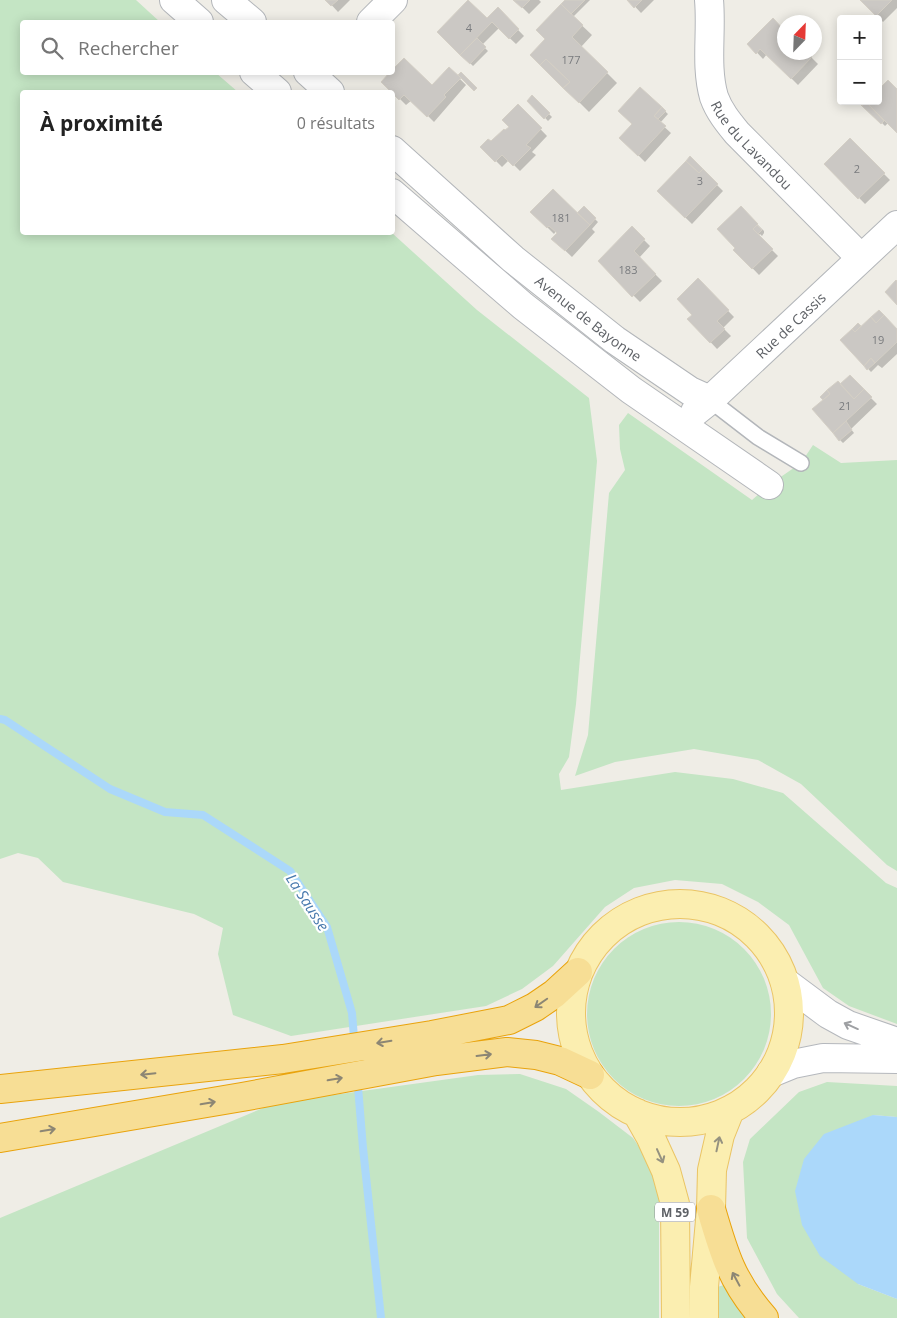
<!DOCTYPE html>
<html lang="fr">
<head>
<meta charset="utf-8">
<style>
  :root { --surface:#fff; --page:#f6f6f6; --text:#222; --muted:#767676; --line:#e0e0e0 }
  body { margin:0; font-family:"Open Sans",sans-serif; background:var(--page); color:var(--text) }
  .controls { position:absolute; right:15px; top:15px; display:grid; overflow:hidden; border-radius:5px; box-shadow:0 2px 12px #0003 }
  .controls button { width:45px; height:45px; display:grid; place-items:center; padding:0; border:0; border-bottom:1px solid var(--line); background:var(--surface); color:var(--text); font:25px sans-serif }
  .compass { position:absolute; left:777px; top:15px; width:45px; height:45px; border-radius:50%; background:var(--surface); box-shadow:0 2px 12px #0003; rotate:23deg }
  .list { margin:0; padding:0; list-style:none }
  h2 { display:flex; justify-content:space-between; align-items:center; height:65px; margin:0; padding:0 20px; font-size:21px }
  h2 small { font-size:16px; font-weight:400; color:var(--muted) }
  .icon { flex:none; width:28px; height:28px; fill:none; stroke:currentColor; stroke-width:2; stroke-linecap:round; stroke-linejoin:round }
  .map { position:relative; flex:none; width:897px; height:1318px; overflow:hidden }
  .search { position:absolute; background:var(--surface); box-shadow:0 2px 12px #0003; left:20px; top:20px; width:375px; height:55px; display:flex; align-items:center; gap:12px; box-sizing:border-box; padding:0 18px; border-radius:5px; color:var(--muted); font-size:19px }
  .panel { position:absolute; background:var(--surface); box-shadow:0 2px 12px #0003; left:20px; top:90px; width:375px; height:145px; border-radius:5px }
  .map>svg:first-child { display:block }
  .green { fill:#c4e5c4 }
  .water { fill:#abd8fa }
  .shadow { fill:#0003 }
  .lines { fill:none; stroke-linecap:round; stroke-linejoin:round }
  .stream { stroke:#abd8fa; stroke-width:8 }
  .building { fill:#cbc8c4; stroke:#d4cfc5 }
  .lane-casing { stroke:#b3b6ba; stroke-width:18 }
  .street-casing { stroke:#b3b6ba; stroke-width:30 }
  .secondary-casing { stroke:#b5b8bd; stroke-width:30 }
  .primary-casing { stroke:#eac464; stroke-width:30 }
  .highway-casing { stroke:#e9a30c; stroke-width:30 }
  .lane { stroke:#fff; stroke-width:15 }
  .street { stroke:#fff; stroke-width:28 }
  .secondary { stroke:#fff; stroke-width:28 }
  .primary { stroke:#fbeeb0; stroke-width:28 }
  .highway { stroke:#f7de95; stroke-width:28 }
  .oneway { stroke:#8c8674 }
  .oneway2 { stroke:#9ea0a3 }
  .oneway3 { stroke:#959280 }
  .labels { text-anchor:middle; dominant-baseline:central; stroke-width:4.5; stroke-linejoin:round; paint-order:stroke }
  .number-label { font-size:11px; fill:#797b7e }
  .shield { fill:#fff; stroke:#8e9094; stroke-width:1 }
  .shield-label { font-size:12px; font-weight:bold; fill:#5e6166 }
  .street-label { font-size:14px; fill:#5e6166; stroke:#fff }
  .water-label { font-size:15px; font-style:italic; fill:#4879ad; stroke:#fff }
</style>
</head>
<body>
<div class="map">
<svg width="897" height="1318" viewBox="0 0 897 1318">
  <rect width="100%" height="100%" fill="#efede6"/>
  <!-- green -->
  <path class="green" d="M0,0H136L160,22H22V72L216,73L238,92H22V232L392,233L477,310L589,398L597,461L576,704L569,757L559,774L561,790L675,772L733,779L783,793L886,883L897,888V1024L849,1006L823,988L789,925L758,902L722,884L675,880L634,888L605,907L553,966L522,989L486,1006L291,1036L233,1015L218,954L223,928L194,914L63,882L38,858L18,853L0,859Z
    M628,413L752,500L769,485L801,463L813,445L841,463L897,460V871L887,865L801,784L758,760L694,749L615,762L575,776L588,735L609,493L625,470L620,449L619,425Z
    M587 1014a92 92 0 1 1 184 0a92 92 0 1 1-184 0Z
    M520,1074L566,1089L599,1112L633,1138L652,1166L659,1195V1318H0V1218L275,1103L478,1075Z
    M827,1082L897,1086V1117L873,1115L858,1284L897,1299V1318H799L777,1294L747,1238L743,1162L750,1139L799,1092Z
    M724,1285L746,1318H714V1288Z"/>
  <!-- water -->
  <path class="water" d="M873,1115L897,1117V1299L858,1284L820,1256L802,1225L795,1191L804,1159L824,1134Z"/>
  <!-- shadow -->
  <path class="shadow" d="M327,0H350L338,12Z
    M515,0H539L541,2L529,14Z
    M567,0H590L573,17L592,35L581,47L617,83L589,112L565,88L547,39Z
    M629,0H654L641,13Z
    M862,0H897V8L883,22Z
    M498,9L524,36L516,44L499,28L482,45L488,51L473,66L439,32L487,20Z
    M773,20L784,31V52H806L818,64L798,85L767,54L763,59L749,44Z
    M449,68L466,85L434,122L412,100L406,105L383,82L432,87Z
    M640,88L668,114L660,123L671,133L645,162L621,138L633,124Z
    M897,91V132L888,123L885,126L860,101H878Z
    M532,97L552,117L548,121L529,101Z
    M518,106L547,136L532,152L536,155L520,171L509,160L502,167L482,147L491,143L510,127Z
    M850,140L890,180L865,204L826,164Z
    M690,158L723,191L692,224L658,191Z
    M584,208L598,222L592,229L595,232L572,257L553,239L558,233L556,231L554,234L532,212L577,214Z
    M741,208L764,231V233L762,236L760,234L758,236L778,256L759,275L735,250L737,248Z
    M632,228L650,246L639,258L662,281L640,302L599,261Z
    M698,280L734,317L723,328L731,336L717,349L689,319L693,315Z
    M858,325L861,328L897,330V354L882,368L878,365L871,372L842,340Z
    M840,386L863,390L877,404L851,429L854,433L843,443L840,440Z"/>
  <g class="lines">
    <!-- stream -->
    <path class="stream" d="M0,719L5,720L110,789L165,812L203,815L290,871L327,927L352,1013L363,1148L381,1318"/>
  </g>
  <!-- building -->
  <path class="building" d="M325,0H338L331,6Z
    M468,0L487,18L498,7L519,29L509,39L492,22L460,55L437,32Z
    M513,0H530L522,8Z
    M565,0H585L571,14L561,4Z
    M627,0H642L634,8Z
    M860,0H892L876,16Z
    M561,4L583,25L572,37L608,72L579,103L563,88L570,82L546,59L540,65L530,55L545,39L536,30Z
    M773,18L784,30V52H808L812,57L791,79L760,49L756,54L747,44Z
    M477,38L486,47L470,64L460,55Z
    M404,58L432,85L449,67L461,78L444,95L446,97L427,117L404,95L399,100L381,82L390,72H392V70Z
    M546,59L570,82L563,88L540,65Z
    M461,72L477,88L474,91L458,75Z
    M888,80L897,89V133L866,102L862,106L858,101H878V87L880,88Z
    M640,87L662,107L654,116L666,126L638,156L619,138L632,124L618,111Z
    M532,95L550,113L544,119L527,101Z
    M866,102L884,121L881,124L862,106Z
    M518,104L542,128L526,145L531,148L513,166L502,155L495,162L480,147L488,139L491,141L504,129L505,130L509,127L502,120Z
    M662,107L666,111L658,119L654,116Z
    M850,138L885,173L858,199L824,164Z
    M690,156L703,169L699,173L686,161Z
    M686,161L699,173L703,169L718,184L685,218L657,191Z
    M553,189L590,225L565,251L551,239L557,233L549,226L547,228L530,212Z
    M584,206L596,218L590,225L577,213Z
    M741,206L758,224L753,229L773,249L752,269L733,250L735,248L717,229Z
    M757,225L762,230L758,234L753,229Z
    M632,226L645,239L634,251L656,274L632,297L598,261Z
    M698,278L729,310L717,321L725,329L710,343L687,319L692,315L677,299Z
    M896,280L897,281V305L885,292Z
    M879,310L884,315L876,323L871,317Z
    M884,315L897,329V342L875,363L871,358L864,366L840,340L852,329L855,332L871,317L876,323Z
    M858,323L861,326L855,332L852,329Z
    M871,358L875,363L867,370L864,366Z
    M850,375L864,389L854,399L840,384Z
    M838,381L854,399L864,389L872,397L833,433L812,409L830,394L827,390Z
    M827,390L830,394L823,400L820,397Z
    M846,421L852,430L839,441L833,433Z"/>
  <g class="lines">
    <defs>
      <path id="lane" d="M710,400L758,437L801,463"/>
      <g id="street">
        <path d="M174,0L199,22"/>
        <path d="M226,0L252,22"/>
        <path id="s1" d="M709,0C712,32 705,66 714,97C719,111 728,122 737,133L861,258"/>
        <path d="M371,22L393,0"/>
        <path d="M254,72L277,92"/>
        <path d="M308,72L330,92"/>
        <path id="s2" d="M392,150L513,259L615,340L690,391L710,400"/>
        <path d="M392,193L523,306L631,390L769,485"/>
        <path id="s3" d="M695,412L710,400L897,225"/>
      </g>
      <path id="secondary" d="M785,982L828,1014L848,1025L897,1042
        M771,1073L793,1064L823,1058L897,1059"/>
      <path id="primary" d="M571 1013a109 109 0 1 1 218 0a109 109 0 1 1-218 0Z
        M637,1113L650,1136L666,1171L675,1204L676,1318
        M704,1318V1287L711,1209L712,1170L720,1135L730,1110"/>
      <path id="highway" d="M0,1089L283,1059L432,1035L509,1020L535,1007L554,994L578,972
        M0,1138L242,1097L436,1061L507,1052L536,1055L560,1061L590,1075
        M711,1209C724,1254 732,1282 764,1318"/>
    </defs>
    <!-- lane casing -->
    <use href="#lane" class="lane-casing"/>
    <!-- street casing -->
    <use href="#street" class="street-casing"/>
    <!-- secondary casing -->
    <use href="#secondary" class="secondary-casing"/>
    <!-- primary casing -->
    <use href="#primary" class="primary-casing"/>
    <!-- highway casing -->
    <use href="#highway" class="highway-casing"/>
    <!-- lane -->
    <use href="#lane" class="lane"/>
    <!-- street -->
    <use href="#street" class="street"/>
    <!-- secondary -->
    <use href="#secondary" class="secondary"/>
    <!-- primary -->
    <use href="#primary" class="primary"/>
    <!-- highway -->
    <use href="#highway" class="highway"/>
  </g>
  <!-- one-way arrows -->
  <defs><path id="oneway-shaft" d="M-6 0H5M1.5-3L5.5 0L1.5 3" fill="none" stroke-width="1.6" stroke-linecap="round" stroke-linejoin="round" transform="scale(1.25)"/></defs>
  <g class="oneway">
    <use href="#oneway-shaft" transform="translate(541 1003) rotate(145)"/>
    <use href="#oneway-shaft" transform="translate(384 1042) rotate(171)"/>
    <use href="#oneway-shaft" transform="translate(484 1055) rotate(-7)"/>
    <use href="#oneway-shaft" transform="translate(148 1074) rotate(174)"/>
    <use href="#oneway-shaft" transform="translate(335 1079) rotate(-10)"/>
    <use href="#oneway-shaft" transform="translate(208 1103) rotate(-10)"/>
    <use href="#oneway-shaft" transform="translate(48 1130) rotate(-10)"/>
    <use href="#oneway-shaft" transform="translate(736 1279) rotate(-118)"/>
  </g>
  <use class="oneway2" href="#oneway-shaft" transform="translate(851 1026) rotate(-156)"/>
  <g class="oneway3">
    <use href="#oneway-shaft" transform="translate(718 1144) rotate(-78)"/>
    <use href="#oneway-shaft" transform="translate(660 1156) rotate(66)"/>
  </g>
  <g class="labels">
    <!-- number labels -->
    <g class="number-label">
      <text x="469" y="27">4</text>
      <text x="571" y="59">177</text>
      <text x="857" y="168">2</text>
      <text x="700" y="180">3</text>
      <text x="561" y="217">181</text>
      <text x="628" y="269">183</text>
      <text x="878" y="339">19</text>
      <text x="845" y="405">21</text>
    </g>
    <!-- shield labels -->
    <rect class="shield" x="655" y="1202.5" width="40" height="19" rx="4"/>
    <g class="shield-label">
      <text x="675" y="1212">M 59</text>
    </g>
    <!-- street labels -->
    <g class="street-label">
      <text stroke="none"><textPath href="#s1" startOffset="159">Rue du Lavandou</textPath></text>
      <text stroke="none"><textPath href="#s2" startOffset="259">Avenue de Bayonne</textPath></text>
      <text stroke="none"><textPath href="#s3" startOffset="129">Rue de Cassis</textPath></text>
    </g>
    <!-- water labels -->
    <g class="water-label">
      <text transform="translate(308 902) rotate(57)">La Sausse</text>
    </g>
  </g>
</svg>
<div class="controls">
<button>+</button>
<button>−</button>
</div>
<svg class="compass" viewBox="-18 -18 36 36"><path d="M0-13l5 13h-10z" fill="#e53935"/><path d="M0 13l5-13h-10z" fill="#767676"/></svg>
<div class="search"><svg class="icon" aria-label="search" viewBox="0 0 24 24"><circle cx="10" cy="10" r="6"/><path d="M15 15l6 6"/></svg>Rechercher</div>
<section class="panel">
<h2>À proximité<small>0 résultats</small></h2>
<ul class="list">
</ul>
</section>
</div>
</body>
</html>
